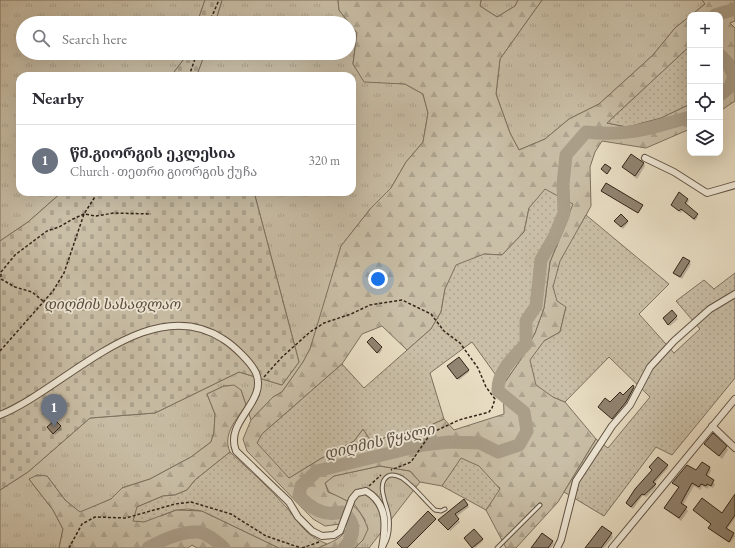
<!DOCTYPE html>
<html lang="en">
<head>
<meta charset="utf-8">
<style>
  :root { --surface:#fff; --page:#f7f7f7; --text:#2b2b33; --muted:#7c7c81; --line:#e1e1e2; --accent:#8f2418 }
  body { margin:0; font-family:"EB Garamond","Noto Serif Georgian",serif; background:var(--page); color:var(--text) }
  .controls { position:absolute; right:12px; top:12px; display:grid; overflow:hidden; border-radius:8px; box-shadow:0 4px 16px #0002 }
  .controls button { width:36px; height:36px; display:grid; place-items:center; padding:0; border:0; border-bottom:1px solid var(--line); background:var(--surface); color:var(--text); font:20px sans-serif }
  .you { position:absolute; left:378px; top:279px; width:14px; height:14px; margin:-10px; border:3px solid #fff; border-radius:50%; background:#1a73e8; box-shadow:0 0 0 6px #1a73e833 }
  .badge { display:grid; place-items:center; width:26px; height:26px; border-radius:50%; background:var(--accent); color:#fff; font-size:13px; font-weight:700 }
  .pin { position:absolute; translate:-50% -33px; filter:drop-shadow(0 1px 2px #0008) }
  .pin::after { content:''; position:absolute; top:21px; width:14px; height:12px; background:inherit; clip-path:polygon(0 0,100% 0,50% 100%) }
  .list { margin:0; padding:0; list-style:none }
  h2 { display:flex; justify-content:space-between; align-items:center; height:52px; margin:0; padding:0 16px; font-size:17px }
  h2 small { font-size:13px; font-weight:400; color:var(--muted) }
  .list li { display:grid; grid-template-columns:26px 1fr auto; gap:12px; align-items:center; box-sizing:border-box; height:72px; padding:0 16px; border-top:1px solid var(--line) }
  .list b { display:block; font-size:15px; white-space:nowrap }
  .list p { margin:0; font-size:13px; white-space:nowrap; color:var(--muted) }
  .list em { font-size:13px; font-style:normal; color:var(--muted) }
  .icon { flex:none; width:22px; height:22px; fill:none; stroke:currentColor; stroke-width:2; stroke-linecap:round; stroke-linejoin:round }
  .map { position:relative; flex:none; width:735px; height:548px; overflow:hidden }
  .search { position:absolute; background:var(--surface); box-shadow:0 4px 16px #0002; left:16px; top:16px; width:340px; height:44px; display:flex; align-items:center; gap:10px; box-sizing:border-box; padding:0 14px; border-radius:22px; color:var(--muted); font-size:15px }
  .panel { position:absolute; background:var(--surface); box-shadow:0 4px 16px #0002; left:16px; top:72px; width:340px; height:124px; border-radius:12px }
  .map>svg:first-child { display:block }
  .grass { fill:url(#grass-tufts); stroke:#7e715f }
  .forest { fill:url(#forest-firs); stroke:#7e715f; fill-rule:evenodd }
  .cemetery { fill:url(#cemetery-stones); stroke:#7e715f }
  .garden { fill:url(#garden-dots); stroke:#7e715f }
  .shadow { fill:#0003 }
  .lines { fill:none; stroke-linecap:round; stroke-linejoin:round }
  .river { stroke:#aa9e89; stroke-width:13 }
  .building { fill:#918471; stroke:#332418 }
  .lane-casing { stroke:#605243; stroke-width:5 }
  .street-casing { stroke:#605243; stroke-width:8 }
  .path { stroke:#332418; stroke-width:1.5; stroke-dasharray:3 2; stroke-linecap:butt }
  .lane { stroke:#f0e9d8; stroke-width:3 }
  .street { stroke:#f0e9d8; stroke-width:6 }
  .labels { text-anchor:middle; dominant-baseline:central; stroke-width:3.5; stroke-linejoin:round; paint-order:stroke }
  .park-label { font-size:14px; font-style:italic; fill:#584a3c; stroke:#f0e9d8 }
  .water-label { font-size:15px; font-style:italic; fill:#5d4f40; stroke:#f0e9d8 }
</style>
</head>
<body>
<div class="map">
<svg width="735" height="548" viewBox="0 0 735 548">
  <defs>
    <pattern id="grass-tufts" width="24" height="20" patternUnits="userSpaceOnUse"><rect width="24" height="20" fill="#c9bea6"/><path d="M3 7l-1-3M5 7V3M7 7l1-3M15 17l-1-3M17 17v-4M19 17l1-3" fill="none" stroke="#ada38e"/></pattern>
    <pattern id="forest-firs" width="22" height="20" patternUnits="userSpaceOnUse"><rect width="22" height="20" fill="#c9bea6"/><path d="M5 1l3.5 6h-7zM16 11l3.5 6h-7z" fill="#ada38e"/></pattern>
    <pattern id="cemetery-stones" width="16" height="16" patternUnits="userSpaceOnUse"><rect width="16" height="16" fill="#c9bea6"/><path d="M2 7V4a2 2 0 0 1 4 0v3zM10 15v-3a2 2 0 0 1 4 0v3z" fill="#ada38e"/></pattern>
    <pattern id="garden-dots" width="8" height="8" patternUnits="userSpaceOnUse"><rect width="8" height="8" fill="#c9bea6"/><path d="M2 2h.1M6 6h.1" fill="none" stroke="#ada38e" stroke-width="1.8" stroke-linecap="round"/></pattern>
  </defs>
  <rect width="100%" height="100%" fill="#e8ddc3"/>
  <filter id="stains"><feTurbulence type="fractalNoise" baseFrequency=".005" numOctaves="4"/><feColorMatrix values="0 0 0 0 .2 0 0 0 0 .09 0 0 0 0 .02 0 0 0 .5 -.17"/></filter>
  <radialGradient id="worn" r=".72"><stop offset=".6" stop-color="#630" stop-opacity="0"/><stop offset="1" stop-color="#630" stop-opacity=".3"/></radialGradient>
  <!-- grass -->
  <path class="grass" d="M0,0H205L197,23H23V53H186L184,59L171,76H20V192H62L28,222L0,241Z
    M222,0H338L339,10L349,23H215Z
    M481,0H518L515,6L497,17L480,6Z
    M542,0H702L705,4L675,28L653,55L599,104L569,119L545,139L519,150L510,133L496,94L500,59Z
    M349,23L357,33L353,64L364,81L405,84L423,94L428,113L423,142L406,162L391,188L371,208L341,246L325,303L310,349L303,362L282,392L273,397L251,420L241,390L224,386L207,394L215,414L214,432L211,442L191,457L150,479L122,488L111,499L80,513L65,500L47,476L29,479L53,510L63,529L59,548H0V490L28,472L90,418L155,413L239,372L282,385L299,362L254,192H352V76H202L198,72L205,53H349Z
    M380,466L410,471L420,482L369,548H355L363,540L365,520L355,505L329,492L325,483L334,476Z"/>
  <!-- forest -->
  <path class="forest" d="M338,0H481L480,6L497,17L515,6L518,0H542L500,59L496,94L510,133L519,150L545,139L569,119L599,104L653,55L675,28L705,4L702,0H735V21L730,23L735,28V101L720,111V72L722,66L720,64V15H690V46L607,123L627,127L661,118L690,104V129L646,148L602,141L595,152L590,167L591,206L578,230L566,307L560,332L544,341L553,397L565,402L596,439L558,502L516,548H506L486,510L500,488L461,459L442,486L420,482L410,471L380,466L334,476L325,483L328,492C349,501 360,506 368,529L363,540L355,548H318C331,542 346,538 348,523L325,526L313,519L247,451L243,439L251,420L273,397L282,392L303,362L310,349L341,246L371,208L391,188L406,162L423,142L428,113L423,94L405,84L364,82L353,64L357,33L339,10ZM529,208L568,219L550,262L544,308L535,333L521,359L503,385L504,414L454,430L444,419L422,429L371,441L363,429L354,441L320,459L289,478L262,434L342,364L362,334L382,326L407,350L431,329L441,312L445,289L484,254L502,255L524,232Z
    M234,385L241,390L246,405C237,419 222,434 230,452L195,480L187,490L175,495L163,496L137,507L161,516L176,510L202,511L279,548H197L192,545L188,548H59L63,529L53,510L29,479L37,475L47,476L65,500L80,512L111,499L122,488L150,479L191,457L211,442L214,432L215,414L207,394L224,386Z"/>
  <!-- cemetery -->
  <path class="cemetery" d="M205,0H222L215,23H197Z
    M186,53H205L198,72L202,76H171L184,59Z
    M62,192H254L299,362L282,385L239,372L155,413L90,418L28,472L0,490V241L28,222Z"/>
  <!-- garden -->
  <path class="garden" d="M690,46V104L661,118L627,127L607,123Z
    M545,189L573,204L550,262L544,308L535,333L521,359L503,385L472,342L430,373L444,419L422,429L371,441L363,429L354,441L320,459L289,478L257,443L262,434L342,364L364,388L431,329L441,312L445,289L456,265L484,254L502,255L524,232L529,208Z
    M586,215L669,284L639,314L674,353L700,329L676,301L704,280L714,289L735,273V378L672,455L656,447L604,516L564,492L596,439L608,448L650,397L609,357L565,402L553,397L536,385L530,360L544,341L560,332L566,307L557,301L553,287L560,261Z
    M230,452C249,470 269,487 286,507C302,525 302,533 327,544L318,548H279L202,511L188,509L176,510L144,522L133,521L137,507L163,496L175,495L187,490L195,480Z
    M461,458L479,466L500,489L486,510L442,486Z"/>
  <!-- shadow -->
  <path class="shadow" d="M643,163L645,166L637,179L623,167Z
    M687,199L689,201L686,205L698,217L695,221L683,210L681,213L672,205Z
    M627,221L628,223L623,229L617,223Z
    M689,262L691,264L682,279L676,275L674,273Z
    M672,312L678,319L670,326L665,321Z
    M372,339L382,350L379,354L368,343Z
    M450,368L468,370L469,372L459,380Z
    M633,387L635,390L627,405L613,420L600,409L599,407L611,404L623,396Z
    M60,427L62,429L55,435L50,430Z
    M705,444L726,447L728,450L722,459Z
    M702,463L710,468L711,471L708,477L715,484L713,488L709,486L708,489L702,486L701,490L694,486L683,505L688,511L681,521L666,508L679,488L673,483L696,471Z
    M667,466L668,468L654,484L656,487L646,497L643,495L633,509L628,505L627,503L653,470Z
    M735,496V518L727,529L735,536L730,543L710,528Z
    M464,500L469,507L456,517L460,522L450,531L441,522Z
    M428,512L435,520L408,548H403Z
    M611,534L613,537L604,548H586Z
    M482,539L483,541L475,548L467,540Z
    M553,542L554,544L551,548H533Z"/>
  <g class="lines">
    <!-- river -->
    <path class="river" d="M715,15L735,9
      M720,55L727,62L734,76L730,87L720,95
      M148,548C162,540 180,531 198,532C206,533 218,542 224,548
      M344,548C355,536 357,522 342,512C325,517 311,509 299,496L301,486L317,471L423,445L449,442L480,443L498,452L519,445L527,431L524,412L498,391C497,372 513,358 526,344V321L536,306L541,260L554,237L564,213L563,184L566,155L586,132C627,137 651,128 690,117"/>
  </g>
  <!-- building -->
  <path class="building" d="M631,154L644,163L635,176L622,167Z
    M605,164L611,168L607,174L601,169Z
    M606,183L643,205L638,213L601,191Z
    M679,192L688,199L685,203L698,214L694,219L681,209L679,211L671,205Z
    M621,214L628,221L621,227L614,221Z
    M683,257L690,261L680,277L673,273Z
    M672,310L677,316L668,325L663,318Z
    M372,337L382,347L377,353L367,342Z
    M459,357L469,370L457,379L447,366Z
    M633,385L634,387L626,402L612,419L598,407L605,398L610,402L620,392L623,395Z
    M55,420L61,426L53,434L47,427Z
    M713,433L727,446L719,456L704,444Z
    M658,457L668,465L653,482L656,484L644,495L642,494L631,507L626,503L635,489L652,470L649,467Z
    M702,462L710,467L706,475L714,480L711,486L707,484L706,486L701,484L699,487L692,483L681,503L687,507L679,518L664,508L679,487L672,483L687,465L696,470Z
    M735,494V515L726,528L734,533L729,542L708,528L711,524L693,510L702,498L722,513Z
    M464,499L468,505L455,514L459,519L448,530L438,520Z
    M428,511L436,519L407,548H402L397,543Z
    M602,526L612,533L601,548H585Z
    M474,529L483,539L472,548L464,538Z
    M542,533L553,541L548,548H531Z"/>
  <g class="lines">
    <defs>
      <path id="lane" d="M384,546C389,538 390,526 389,517C388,506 375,484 388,476C392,474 398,476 402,478C415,487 424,500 435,510L441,511L445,509
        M497,548L540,505"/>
      <path id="street" d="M645,158L674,172L707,193L735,185
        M0,415C65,389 148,290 223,339C233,345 251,362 256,373C268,402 224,421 236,451L289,502L298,517L312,531L322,536L334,535L340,531L352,499L357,493L366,491C388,504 386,526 382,548
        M712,426L735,448
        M557,548L561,540L576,481L612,426L630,405L650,367L674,341L710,309L735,294
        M612,548L735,399"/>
    </defs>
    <!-- lane casing -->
    <use href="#lane" class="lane-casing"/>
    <!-- street casing -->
    <use href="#street" class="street-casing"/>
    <!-- path -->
    <path class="path" d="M209,23L219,0
      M189,76L197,53
      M43,301L32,292L15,287L1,279V272L15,255L47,231L59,227L73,219L84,214L96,216L114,213L151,214
      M0,351L53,291L64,273L84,214L98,192
      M264,377L282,357L310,332L324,323L351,314L370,305L402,300L431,314L444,331L460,343L478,368L486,387L495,399L492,408L489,412L459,420L431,433L411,462L391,470
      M369,486L381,475
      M69,548L82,524L95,517L126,518L175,504L191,502L231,514L266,536L301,548
      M302,548L319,542"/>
    <!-- lane -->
    <use href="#lane" class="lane"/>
    <!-- street -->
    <use href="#street" class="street"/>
  </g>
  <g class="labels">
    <!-- park labels -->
    <g class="park-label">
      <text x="112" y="304">დიღმის სასაფლაო</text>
    </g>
    <!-- water labels -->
    <g class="water-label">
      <text transform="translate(379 441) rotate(-13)">დიღმის წყალი</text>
    </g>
  </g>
  <rect width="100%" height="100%" filter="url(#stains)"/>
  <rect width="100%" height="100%" fill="url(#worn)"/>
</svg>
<div class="controls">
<button>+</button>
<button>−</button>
<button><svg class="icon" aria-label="locate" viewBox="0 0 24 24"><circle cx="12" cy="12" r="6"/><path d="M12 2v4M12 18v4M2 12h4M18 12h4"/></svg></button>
<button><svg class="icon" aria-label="layers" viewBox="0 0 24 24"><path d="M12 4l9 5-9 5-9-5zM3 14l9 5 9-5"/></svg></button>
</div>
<div class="you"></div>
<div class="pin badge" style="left:54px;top:427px;background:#6b7280">1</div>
<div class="search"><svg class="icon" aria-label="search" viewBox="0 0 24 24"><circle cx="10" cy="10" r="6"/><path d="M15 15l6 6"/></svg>Search here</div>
<section class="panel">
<h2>Nearby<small></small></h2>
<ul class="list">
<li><span class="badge" style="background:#6b7280">1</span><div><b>წმ.გიორგის ეკლესია</b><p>Church · თეთრი გიორგის ქუჩა</p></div><em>320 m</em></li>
</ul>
</section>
</div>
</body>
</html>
